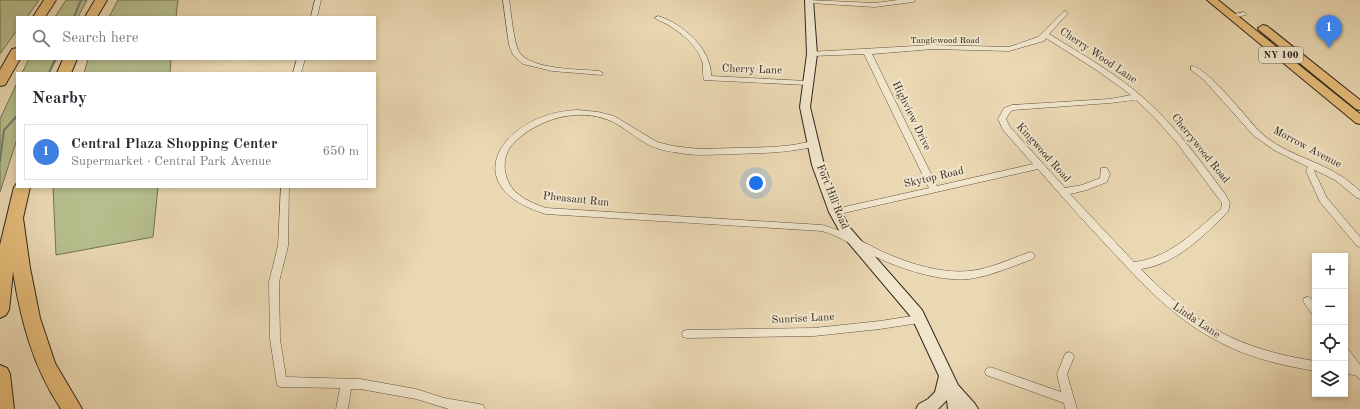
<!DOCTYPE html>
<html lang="en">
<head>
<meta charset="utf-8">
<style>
  :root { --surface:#fff; --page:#f7f7f7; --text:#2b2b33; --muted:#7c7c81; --line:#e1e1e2; --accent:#2563eb }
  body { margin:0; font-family:"Old Standard TT",serif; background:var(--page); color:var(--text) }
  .controls { position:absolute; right:12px; bottom:12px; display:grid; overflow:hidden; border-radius:0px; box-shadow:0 2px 6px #0003 }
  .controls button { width:36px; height:36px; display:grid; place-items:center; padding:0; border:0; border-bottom:1px solid var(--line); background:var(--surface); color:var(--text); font:20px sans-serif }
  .you { position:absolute; left:756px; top:183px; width:14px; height:14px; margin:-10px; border:3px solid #fff; border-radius:50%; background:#1a73e8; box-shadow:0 0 0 6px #1a73e833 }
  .badge { display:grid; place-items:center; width:26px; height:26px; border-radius:50%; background:var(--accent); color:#fff; font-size:13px; font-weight:700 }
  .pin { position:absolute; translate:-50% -33px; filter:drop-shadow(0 1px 2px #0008) }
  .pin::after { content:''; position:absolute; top:21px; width:14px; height:12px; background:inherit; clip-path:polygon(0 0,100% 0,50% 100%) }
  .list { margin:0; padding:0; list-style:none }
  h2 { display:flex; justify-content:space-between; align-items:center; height:52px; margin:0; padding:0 16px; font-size:17px }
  h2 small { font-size:13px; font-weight:400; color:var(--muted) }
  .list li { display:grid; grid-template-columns:26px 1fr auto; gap:12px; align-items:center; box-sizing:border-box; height:56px; margin:0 8px 8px; padding:0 8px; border:1px solid var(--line); border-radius:0px }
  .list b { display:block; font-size:15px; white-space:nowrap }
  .list p { margin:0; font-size:13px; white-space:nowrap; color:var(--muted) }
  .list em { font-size:13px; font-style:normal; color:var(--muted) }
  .icon { flex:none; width:22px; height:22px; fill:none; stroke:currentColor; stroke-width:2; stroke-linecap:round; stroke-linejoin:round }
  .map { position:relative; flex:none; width:1360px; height:409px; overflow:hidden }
  .search { position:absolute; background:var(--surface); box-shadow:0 2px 6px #0003; left:16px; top:16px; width:360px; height:44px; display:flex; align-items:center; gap:10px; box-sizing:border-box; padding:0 14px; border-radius:0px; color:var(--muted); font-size:15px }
  .panel { position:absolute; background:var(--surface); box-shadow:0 2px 6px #0003; left:16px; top:72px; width:360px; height:116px; border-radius:0px }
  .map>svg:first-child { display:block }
  .green { fill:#b6bf8d; stroke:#747255 }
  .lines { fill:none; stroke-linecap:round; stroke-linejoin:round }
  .stream { stroke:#6f7e75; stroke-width:2 }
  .street-casing { stroke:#5f5242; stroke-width:1 }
  .secondary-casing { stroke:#31261d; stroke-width:2 }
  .primary-casing { stroke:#31261d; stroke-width:2 }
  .highway-casing { stroke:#31261d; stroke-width:2 }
  .street { fill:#f1e6cd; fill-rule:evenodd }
  .secondary { fill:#f1e6cd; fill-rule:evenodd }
  .primary { fill:#e5bc79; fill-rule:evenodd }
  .highway { fill:#e5bc79; fill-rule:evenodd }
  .labels { text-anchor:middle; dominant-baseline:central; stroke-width:4; stroke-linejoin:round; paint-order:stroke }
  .far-street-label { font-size:9px; fill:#31261d; stroke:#f1e6cd }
  .shield { fill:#f1e6cd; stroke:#6b6052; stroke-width:1 }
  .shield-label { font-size:10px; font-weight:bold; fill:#31261d }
  .street-label { font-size:11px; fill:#31261d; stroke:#f1e6cd }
</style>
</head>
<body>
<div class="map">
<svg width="1360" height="409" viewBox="0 0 1360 409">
  <rect width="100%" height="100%" fill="#ead8b2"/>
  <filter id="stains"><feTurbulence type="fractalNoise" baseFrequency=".005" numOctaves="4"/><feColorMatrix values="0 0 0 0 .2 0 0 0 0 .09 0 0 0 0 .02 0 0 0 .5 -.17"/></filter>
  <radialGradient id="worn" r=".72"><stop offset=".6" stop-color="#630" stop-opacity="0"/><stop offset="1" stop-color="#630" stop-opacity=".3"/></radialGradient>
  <!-- green -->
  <path class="green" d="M0,0H39L27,17H17V30L0,54Z
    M66,0H87L78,17H55Z
    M118,0H178L176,17H109Z
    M29,59H57L49,73H22Z
    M88,59H171L170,73H84Z
    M17,83V139L0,192V119Z
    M53,187H158L153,237L56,255Z"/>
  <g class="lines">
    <!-- stream -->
    <path class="stream" d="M74,17L81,0
      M49,73L55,59
      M0,161L4,130L17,116"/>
    <defs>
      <path id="street" d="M315,0H321L317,17H311Z
        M503,0H509C511,12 514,43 519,52C531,70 579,69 599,71L603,73L602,75L552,71L523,64L513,55L509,45Z
        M807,0L875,3L898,0H916L913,2L875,7L810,3L808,2Z
        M1065,11L1068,13L1049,34C1083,55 1117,74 1147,101C1177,128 1201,162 1225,194L1230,203L1228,212C1203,236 1177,264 1141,269C1195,325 1238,349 1315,361V371C1280,365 1245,357 1214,339C1172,317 1141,282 1109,248C1085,222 1061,196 1038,169L835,215L832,214L830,212L835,209L929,188L864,54L812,56L808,54L809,52L933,45L1009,47L1038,37L1063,12ZM1046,38L1098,71L1131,95L1110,99L1012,105L1004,108L998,119L1003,130L1033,164L937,186L872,54L933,49L1009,51L1044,41ZM1136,100L1154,117L1177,143L1222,203L1221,209C1195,231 1170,258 1134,262L1070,194L1087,190L1107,182L1110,174L1107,168H1101L1100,178L1082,185L1065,188L1010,127L1006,119L1010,112L1013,110L1110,103Z
        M1244,12L1247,14L1246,15L1232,18L1229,16L1230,15Z
        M658,16C682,23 712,49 711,76L807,81L811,83L807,85L704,80C702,74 704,67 702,61C696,42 673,26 656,19L655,18Z
        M297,59H305L301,73H293Z
        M1191,66C1204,64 1248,119 1258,130C1280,153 1315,159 1341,176C1348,180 1354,186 1360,191V199L1357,198L1335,180L1315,170L1314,171L1327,198L1360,237V247L1357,246L1320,202L1306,171L1308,167L1274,150L1254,136L1204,80L1191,70Z
        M578,110L598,112L614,116L657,142L673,146L699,149L773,147L793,145L813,141L817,144L816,146C789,153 762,153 735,154C719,154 702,156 686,154C674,152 662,151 651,146C638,140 628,130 615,123C584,107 545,116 519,138C505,149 501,164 508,181C514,196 532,203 546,208L822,225C842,230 859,240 877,249C904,262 939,274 969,271C990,269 1010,259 1030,252L1033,253L1035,256L1033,259C1013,266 991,276 969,279C939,282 898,268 872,255C855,247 840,236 822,231L546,214C452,186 504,112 578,110Z
        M281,187H289L288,246L279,282L280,339L286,377L360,379L416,389L444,398L479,404L483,405L485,409H449L416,399L360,389H351L348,409H336L340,388L281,387L277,385L270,339L269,282L278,246Z
        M1308,297C1316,300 1315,307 1315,314L1311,313L1303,301L1304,298Z
        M919,315L923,316L924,319L923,322L919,323L880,329L814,336L687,338L683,337L682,334L683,331L687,330L814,328L880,321Z
        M1345,348L1349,350L1360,365V379L1355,375L1345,374V364L1347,365L1345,362Z
        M1069,352L1073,354L1074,357L1067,374L1077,409H1065L1064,403L986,375L985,372L986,369L990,367L1061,392L1057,374L1065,354Z"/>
      <path id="secondary" d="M805,0H813L817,54L810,107L824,165L841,212L850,228L922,310L958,385L975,404L978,409H948L947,400L938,409H916L919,404L928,399L935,392L939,376L912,318L841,234L829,212L812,165L800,107L807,54Z"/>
      <path id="primary" d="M1207,0H1218L1360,114V124L1356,123Z
        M1263,25L1267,26L1360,100V110L1356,109L1259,30L1258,28Z"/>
      <path id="highway" d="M44,0H56L45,17H33Z
        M95,0H107L97,17H85Z
        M17,48V59H20L5,85L0,86V70L12,49Z
        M63,59H77L71,73H57Z
        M17,183V187H30L23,218L30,268L40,318L55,363L82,409H61C33,367 21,321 13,272L9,310L6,315L0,318V245L14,187Z
        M0,365L7,368L10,374L14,409H0Z"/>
    </defs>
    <!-- street casing -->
    <use href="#street" class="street-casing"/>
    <!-- secondary casing -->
    <use href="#secondary" class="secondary-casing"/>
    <!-- primary casing -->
    <use href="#primary" class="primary-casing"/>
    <!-- highway casing -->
    <use href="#highway" class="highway-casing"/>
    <!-- street -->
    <use href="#street" class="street"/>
    <!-- secondary -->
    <use href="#secondary" class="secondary"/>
    <!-- primary -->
    <use href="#primary" class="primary"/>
    <!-- highway -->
    <use href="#highway" class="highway"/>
  </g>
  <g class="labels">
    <!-- far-street labels -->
    <g class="far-street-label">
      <text x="945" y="40">Tanglewood Road</text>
    </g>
    <!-- shield labels -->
    <rect class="shield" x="1259" y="47" width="44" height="16" rx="3"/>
    <g class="shield-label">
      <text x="1281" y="55">NY 100</text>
    </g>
    <!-- street labels -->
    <g class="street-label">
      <text transform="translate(1098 56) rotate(34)">Cherry Wood Lane</text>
      <text transform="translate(752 70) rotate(2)">Cherry Lane</text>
      <text transform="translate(911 116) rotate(64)">Highview Drive</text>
      <text transform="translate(1307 148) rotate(28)">Morrow Avenue</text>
      <text transform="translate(1200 149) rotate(51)">Cherrywood Road</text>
      <text transform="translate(1043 153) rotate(48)">Kingwood Road</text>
      <text transform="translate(934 178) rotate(-13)">Skytop Road</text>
      <text transform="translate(832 197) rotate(68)">Fort Hill Road</text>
      <text transform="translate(576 200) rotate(6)">Pheasant Run</text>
      <text transform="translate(803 319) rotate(-3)">Sunrise Lane</text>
      <text transform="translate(1196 321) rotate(34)">Linda Lane</text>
    </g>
  </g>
  <rect width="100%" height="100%" filter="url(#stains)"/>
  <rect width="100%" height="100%" fill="url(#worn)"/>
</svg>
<div class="controls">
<button>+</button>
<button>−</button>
<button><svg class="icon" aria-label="locate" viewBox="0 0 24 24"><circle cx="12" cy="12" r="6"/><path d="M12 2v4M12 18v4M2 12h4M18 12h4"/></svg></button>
<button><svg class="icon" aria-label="layers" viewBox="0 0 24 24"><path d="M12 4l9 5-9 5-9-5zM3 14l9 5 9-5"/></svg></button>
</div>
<div class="you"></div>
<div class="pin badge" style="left:1329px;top:48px;background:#3f7fe0">1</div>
<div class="search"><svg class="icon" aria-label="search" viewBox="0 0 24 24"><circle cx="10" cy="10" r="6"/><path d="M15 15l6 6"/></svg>Search here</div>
<section class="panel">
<h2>Nearby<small></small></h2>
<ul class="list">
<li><span class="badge" style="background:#3f7fe0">1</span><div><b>Central Plaza Shopping Center</b><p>Supermarket · Central Park Avenue</p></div><em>650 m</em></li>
</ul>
</section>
</div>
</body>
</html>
